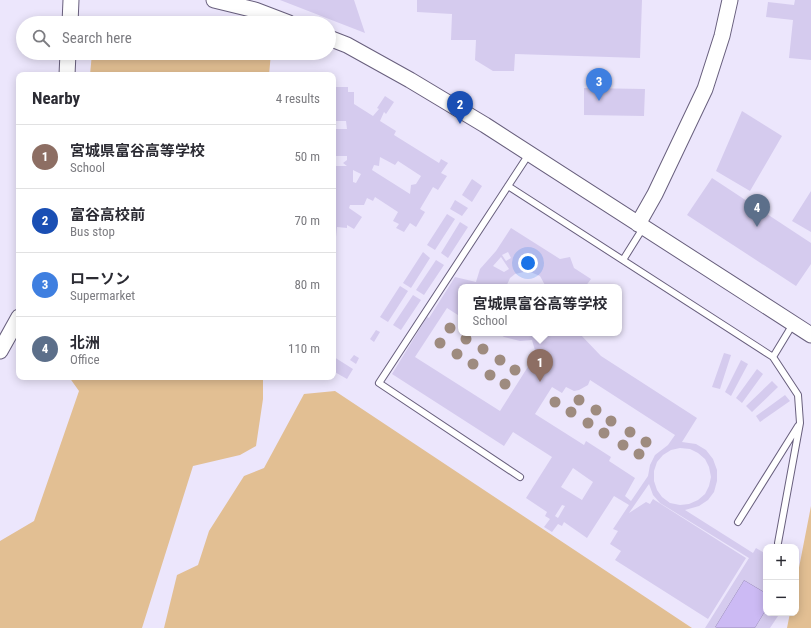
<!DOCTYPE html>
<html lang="en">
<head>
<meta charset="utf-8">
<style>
  :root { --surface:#fff; --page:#f2f2f3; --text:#2b2b33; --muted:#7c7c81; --line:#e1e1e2; --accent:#99671a }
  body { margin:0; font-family:"Roboto Condensed","Noto Sans JP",sans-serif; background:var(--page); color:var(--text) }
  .controls { position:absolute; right:12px; bottom:12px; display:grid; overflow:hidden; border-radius:8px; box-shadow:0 2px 10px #0003 }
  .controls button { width:36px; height:36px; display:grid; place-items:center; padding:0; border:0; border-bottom:1px solid var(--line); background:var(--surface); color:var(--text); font:20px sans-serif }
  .you { position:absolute; left:528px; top:263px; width:14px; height:14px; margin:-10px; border:3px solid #fff; border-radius:50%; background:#1a73e8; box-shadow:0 0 0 6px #1a73e833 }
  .badge { display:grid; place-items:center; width:26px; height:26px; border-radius:50%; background:var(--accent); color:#fff; font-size:13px; font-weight:700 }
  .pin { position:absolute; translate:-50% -33px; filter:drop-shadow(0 1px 2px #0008) }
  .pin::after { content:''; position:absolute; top:21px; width:14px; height:12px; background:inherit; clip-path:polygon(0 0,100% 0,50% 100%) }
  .popup { position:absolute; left:458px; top:284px; width:164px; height:52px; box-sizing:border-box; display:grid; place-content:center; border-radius:8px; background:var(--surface); filter:drop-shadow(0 1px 3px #0005); font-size:13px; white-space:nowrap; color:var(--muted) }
  .popup b { font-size:15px; color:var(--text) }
  .popup::after { content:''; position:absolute; left:50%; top:100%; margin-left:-8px; border:8px solid transparent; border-top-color:var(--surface) }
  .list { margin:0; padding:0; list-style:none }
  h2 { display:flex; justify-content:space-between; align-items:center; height:52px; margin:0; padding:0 16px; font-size:17px }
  h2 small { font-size:13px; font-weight:400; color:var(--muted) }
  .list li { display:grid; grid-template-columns:26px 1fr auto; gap:12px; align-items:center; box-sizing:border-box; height:64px; padding:0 16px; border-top:1px solid var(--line) }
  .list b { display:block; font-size:15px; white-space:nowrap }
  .list p { margin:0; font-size:13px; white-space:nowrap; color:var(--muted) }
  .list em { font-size:13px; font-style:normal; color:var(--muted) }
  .icon { flex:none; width:22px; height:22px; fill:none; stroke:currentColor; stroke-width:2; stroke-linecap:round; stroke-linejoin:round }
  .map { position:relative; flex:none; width:811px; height:628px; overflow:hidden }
  .search { position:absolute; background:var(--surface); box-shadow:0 2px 10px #0003; left:16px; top:16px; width:320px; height:44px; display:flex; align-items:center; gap:10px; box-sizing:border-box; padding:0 14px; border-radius:22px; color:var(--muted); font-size:15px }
  .panel { position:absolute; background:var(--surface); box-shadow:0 2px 10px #0003; left:16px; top:72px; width:320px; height:308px; border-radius:8px }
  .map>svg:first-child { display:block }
  .green { fill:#e2bf93 }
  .water { fill:#ccbaf4; stroke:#9c8ebb }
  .building { fill:#d5cbee; fill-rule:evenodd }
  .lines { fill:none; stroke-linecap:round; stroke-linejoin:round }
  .service-casing { stroke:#685f7d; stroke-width:8 }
  .tertiary-casing { stroke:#685f7d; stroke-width:17 }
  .service { stroke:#fff; stroke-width:6 }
  .tertiary { stroke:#fff; stroke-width:15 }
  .tree { fill:#9e8b7f }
</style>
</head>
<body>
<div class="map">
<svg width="811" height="628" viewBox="0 0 811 628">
  <rect width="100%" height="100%" fill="#ece6fc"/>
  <!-- green -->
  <path class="green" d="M92,53H271L269,75H90Z
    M69,377H263V399L256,446L240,455L193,466L142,628H0V541L34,521L79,391Z
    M335,391L692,628H164L177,575L198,565L209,531L244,476L264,468L304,394Z
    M811,506V628H787L790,613H796V583Z"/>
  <!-- water -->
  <path class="water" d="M744,580L766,593V610L755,628H717L715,627Z"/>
  <!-- building -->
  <path class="building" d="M280,0H354L365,33Z
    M417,0H642L640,58L515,54L514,71H493L475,60L476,40H451L452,14L417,12Z
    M795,0H811V60L789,58L793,20L766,17L768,2L794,5Z
    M333,87H348V92H354V104L373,116L379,109L377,108L385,96L394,102L386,114L384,112L380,121L396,131L394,135L439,163L441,159L448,163L441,173L447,176L438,190L433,187L420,209L425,212L416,227L410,223L404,232L396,228L399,224L393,221L398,212L375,197L373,201L367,198L364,205H350L349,208L362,217L354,229L347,225V228L337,227L336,237L333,236V166H347L343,163L347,160V156H333V129H347L346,121H333ZM380,157L395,165L398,161L421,176L416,184L411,185L410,194L372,170L374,165L379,166ZM353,170L361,174L356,183L353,182Z
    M584,88L645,89L644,116L584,115Z
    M742,111L782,136L750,191L716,171Z
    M712,178L811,243V264L796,286L687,215Z
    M472,179L482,186L472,202L462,195Z
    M811,191V232L792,221Z
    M455,200L468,208L462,216L450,209Z
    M447,214L455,219L435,250L427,245Z
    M460,222L468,227L448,258L441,253Z
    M511,228L560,259L570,257L574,268L591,279L585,287H546L540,276L528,271L515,274L510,278L506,287H461V317L447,308L415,357L500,411L536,354L532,340L520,341L504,337L498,333H579L601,356L697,418L682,442L696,444L706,450L713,459L717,470V481L714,492L708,500L699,506L685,510L753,553L756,548L766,554V593L744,580L715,627L717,628H705L749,558L660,503L653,495L649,484L629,513L646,502L650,504L653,499L746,558L708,619L615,560L621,551L610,544L618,531L613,529L629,505L614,496L587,538L564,522L562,526L558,524L552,532L544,527L550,519L545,516L547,512L526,498L552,457L513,432L504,446L392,374L427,317L429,318L455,277L476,282L480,269L496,251ZM508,252L511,258L506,261L502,255ZM501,257L509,269L504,272L493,266ZM590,380L675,435L668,445L655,455L650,465L648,476L631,501L625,496L635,478L609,461L611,457L586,441L584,445L535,414L552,387L562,393L566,387L574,391L579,390L588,385ZM680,448L690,449L698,453L705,459L709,467L711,477L709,486L705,494L698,500L689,504L680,505L670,503L662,497L657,490L654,481V471L657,462L663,455L671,450ZM573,468L593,482L582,500L561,487ZM562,505L565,506L558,518L555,516Z
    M423,252L430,258L411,288L403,283Z
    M436,260L444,265L424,295L416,290Z
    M400,286L408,291L388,322L380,317Z
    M413,295L421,300L401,330L393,325Z
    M376,330L380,332L374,342L370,339Z
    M724,353L731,355L720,389L712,387Z
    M354,355L359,358L356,364L350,360Z
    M334,357L353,369L347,379L333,371Z
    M741,360L748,364L731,396L725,392Z
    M757,369L763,374L742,403L736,398Z
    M772,381L778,387L752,412L746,406Z
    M785,395L790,401L760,422L756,416Z
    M766,610V613H780L770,628H755Z"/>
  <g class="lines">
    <defs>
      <path id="service" d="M508,186L773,357
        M623,260L643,228
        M520,477L379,383L529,154
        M738,522L798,426
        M778,543L800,423L798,395L773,357L793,324"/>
      <path id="tertiary" d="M214,0L255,10L289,23
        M70,23L71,0
        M329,38L347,45L410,80L485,125L811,335
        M67,75L68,53
        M638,224L655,194L705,89L722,36L730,0
        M0,351L19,317"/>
    </defs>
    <!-- service casing -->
    <use href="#service" class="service-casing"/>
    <!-- tertiary casing -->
    <use href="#tertiary" class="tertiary-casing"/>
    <!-- service -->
    <use href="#service" class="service"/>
    <!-- tertiary -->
    <use href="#tertiary" class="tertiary"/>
  </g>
  <!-- trees -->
  <g class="tree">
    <circle cx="450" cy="328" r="5.5"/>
    <circle cx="466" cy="339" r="5.5"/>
    <circle cx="440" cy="343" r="5.5"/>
    <circle cx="483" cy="349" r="5.5"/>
    <circle cx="457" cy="354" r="5.5"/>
    <circle cx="500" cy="360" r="5.5"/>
    <circle cx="473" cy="364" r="5.5"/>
    <circle cx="515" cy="370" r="5.5"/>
    <circle cx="490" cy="375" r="5.5"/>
    <circle cx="505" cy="384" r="5.5"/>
    <circle cx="579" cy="400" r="5.5"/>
    <circle cx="555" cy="402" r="5.5"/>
    <circle cx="596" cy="410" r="5.5"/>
    <circle cx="571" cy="412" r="5.5"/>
    <circle cx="611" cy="421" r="5.5"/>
    <circle cx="588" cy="423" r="5.5"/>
    <circle cx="630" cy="432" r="5.5"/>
    <circle cx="604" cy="433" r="5.5"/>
    <circle cx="646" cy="442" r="5.5"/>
    <circle cx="623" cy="445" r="5.5"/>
    <circle cx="639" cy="454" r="5.5"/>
  </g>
</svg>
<div class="controls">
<button>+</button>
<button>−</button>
</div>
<div class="you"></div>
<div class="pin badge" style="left:540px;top:382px;background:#8d6e63">1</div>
<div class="popup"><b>宮城県富谷高等学校</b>School</div>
<div class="pin badge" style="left:460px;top:124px;background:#1a4fb4">2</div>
<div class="pin badge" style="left:599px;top:101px;background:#3f7fe0">3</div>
<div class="pin badge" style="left:757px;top:227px;background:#5c6f8a">4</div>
<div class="search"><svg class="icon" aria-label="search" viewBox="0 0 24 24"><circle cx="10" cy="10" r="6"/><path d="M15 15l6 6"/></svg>Search here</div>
<section class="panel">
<h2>Nearby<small>4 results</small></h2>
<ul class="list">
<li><span class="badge" style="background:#8d6e63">1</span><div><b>宮城県富谷高等学校</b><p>School</p></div><em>50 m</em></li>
<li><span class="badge" style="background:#1a4fb4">2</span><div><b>富谷高校前</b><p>Bus stop</p></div><em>70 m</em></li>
<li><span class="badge" style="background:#3f7fe0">3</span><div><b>ローソン</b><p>Supermarket</p></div><em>80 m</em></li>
<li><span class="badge" style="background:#5c6f8a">4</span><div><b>北洲</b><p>Office</p></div><em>110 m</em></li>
</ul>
</section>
</div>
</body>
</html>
